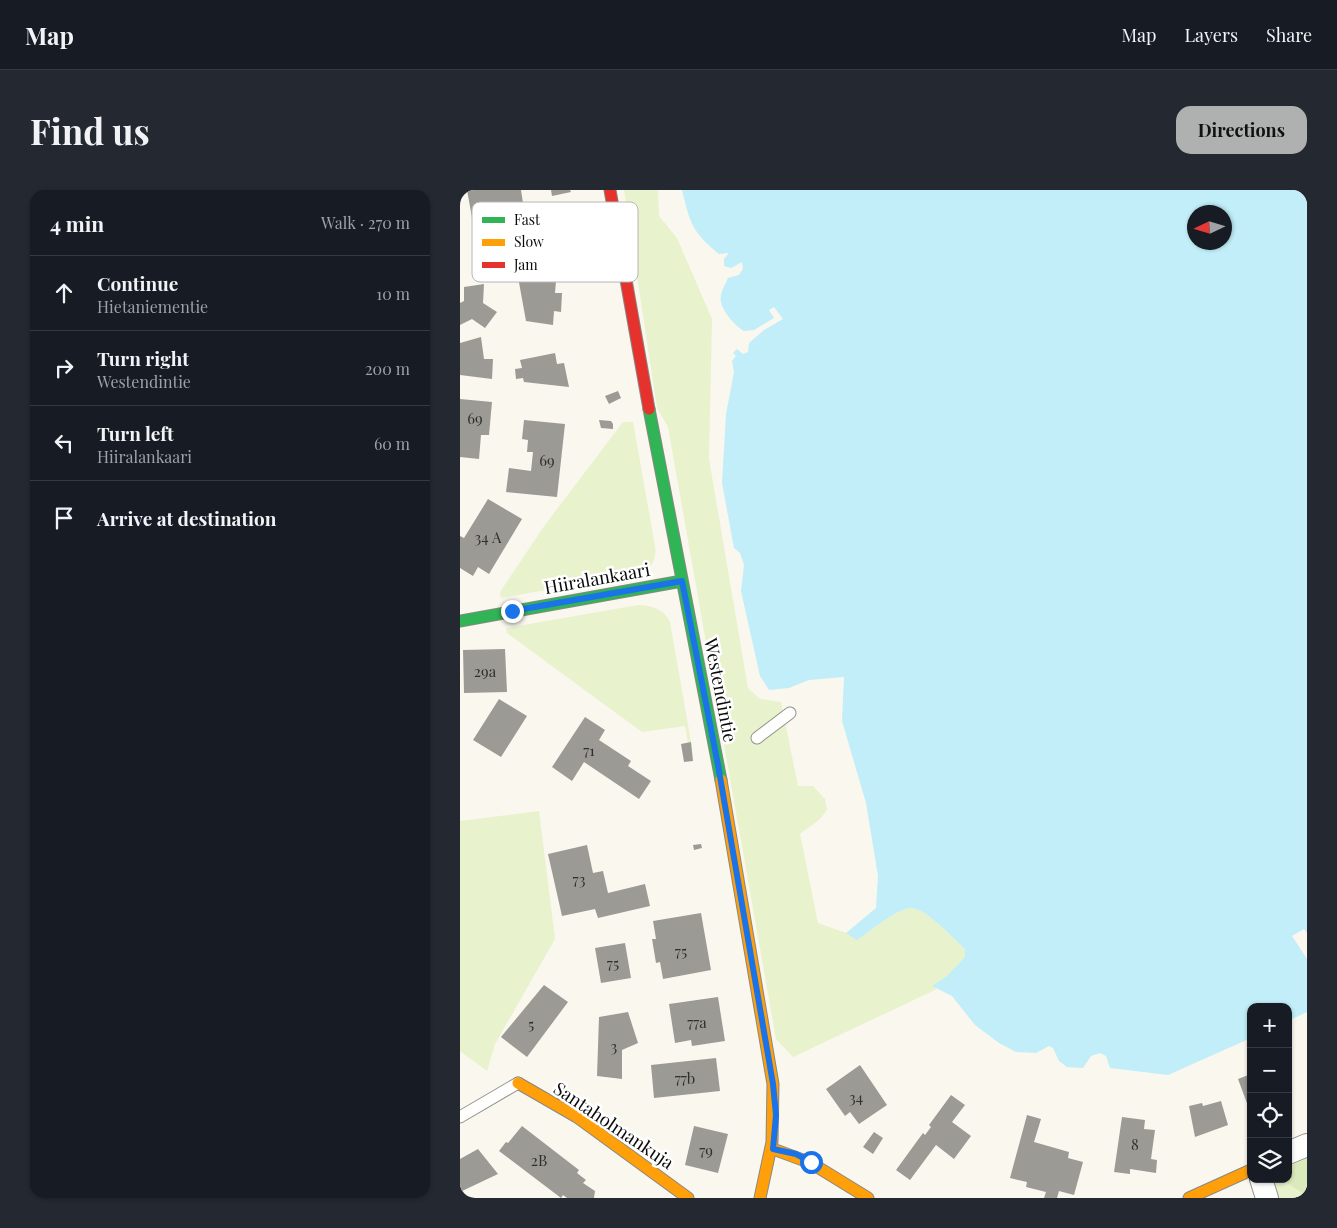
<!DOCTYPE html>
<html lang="en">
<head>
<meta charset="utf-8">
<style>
  :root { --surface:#171b24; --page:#242831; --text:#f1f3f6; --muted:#9ea1a6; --line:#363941; --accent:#afb0b0 }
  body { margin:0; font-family:"Playfair Display",serif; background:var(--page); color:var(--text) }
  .controls { position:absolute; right:15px; bottom:15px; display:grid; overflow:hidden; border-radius:10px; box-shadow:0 1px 4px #0004 }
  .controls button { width:45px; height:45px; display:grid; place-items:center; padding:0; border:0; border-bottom:1px solid var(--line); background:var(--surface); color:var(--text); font:25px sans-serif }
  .compass { position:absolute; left:727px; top:15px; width:45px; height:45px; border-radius:50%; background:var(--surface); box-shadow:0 1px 4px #0004; rotate:266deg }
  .stop { position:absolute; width:15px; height:15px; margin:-11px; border:4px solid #1a73e8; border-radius:50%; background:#fff }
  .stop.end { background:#1a73e8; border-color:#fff; box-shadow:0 1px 5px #0008 }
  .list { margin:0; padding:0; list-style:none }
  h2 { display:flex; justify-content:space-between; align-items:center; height:65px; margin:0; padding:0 20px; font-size:21px }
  h2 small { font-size:16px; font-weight:400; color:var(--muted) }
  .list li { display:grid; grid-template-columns:32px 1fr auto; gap:15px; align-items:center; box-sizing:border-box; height:75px; padding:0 20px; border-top:1px solid var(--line) }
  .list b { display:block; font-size:19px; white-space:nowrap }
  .list p { margin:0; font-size:16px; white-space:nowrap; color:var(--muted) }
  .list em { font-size:16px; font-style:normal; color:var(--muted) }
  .icon { flex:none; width:28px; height:28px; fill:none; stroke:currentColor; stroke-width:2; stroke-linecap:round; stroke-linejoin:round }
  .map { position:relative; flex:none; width:847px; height:1008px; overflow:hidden; border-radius:15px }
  header { display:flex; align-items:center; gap:30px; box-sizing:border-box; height:70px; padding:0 25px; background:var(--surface); border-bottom:1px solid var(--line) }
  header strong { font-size:24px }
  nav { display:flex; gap:28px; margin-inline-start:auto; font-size:18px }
  .intro { display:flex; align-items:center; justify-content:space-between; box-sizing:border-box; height:120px; padding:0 30px }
  h1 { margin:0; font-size:35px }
  .button { padding:12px 22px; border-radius:15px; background:var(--accent); color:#111; font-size:18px; font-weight:700 }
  main { display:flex; gap:30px; padding:0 30px }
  aside { flex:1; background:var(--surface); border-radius:15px; box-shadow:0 1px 4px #0004 }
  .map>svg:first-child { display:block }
  .green { fill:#e8f2cc }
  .forest { fill:#daeaba }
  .water { fill:#c1eef8; fill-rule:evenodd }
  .building { fill:#9c9a95 }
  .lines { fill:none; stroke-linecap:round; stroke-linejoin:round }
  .lane-casing { stroke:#93918e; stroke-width:13 }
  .street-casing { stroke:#93918e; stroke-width:24 }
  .fast-casing { stroke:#898884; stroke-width:13 }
  .slow-casing { stroke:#898884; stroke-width:13 }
  .jam-casing { stroke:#898884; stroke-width:13 }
  .lane { stroke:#fefefd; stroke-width:11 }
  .street { stroke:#fefefd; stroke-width:22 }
  .fast { stroke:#30b455; stroke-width:11 }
  .slow { stroke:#ff9f0a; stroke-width:11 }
  .jam { stroke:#e5322d; stroke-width:11 }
  .route { stroke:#1a73e8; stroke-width:6 }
  .labels { text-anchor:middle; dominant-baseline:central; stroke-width:5; stroke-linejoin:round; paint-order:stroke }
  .number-label { font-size:15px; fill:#2f2f2e }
  .street-label { font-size:18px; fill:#0b0b0b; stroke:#fff }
  .key { fill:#fff; stroke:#b6b6b6; stroke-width:1 }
  .key-label { font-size:14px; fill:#0b0b0b }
</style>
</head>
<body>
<header>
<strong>Map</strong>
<nav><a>Map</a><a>Layers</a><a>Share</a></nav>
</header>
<div class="intro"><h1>Find us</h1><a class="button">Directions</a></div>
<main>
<aside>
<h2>4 min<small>Walk · 270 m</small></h2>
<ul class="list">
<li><svg class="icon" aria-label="ahead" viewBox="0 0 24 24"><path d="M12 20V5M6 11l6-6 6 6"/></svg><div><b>Continue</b><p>Hietaniementie</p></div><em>10 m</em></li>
<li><svg class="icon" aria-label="right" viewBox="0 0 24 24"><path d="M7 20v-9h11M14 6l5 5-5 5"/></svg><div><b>Turn right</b><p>Westendintie</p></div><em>200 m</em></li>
<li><svg class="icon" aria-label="left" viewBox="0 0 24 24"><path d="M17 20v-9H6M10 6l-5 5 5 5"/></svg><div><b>Turn left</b><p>Hiiralankaari</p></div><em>60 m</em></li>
<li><svg class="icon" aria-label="arrive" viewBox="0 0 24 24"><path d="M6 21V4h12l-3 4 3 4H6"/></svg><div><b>Arrive at destination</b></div></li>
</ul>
</aside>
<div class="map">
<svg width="847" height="1008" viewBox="0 0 847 1008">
  <rect width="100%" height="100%" fill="#faf7ef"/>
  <!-- green -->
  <path class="green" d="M164,0H198L199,26L217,48L252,129L249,269L288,498L300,509L321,512L338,596H353L365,609L367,620L360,629L340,644L358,733L386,743L397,749C410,742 437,719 450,718C465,717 494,749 505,759L506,767L487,786L473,796L477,799L333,867L316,849L208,237L197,218Z
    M163,232H173L195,356C197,369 192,378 180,383L41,408L40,402L85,335Z
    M178,415C191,415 204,419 210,432L231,552L228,553L225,536L182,542L47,443L46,438Z
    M79,621L95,749L35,854L27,881L0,861V631Z
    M847,968V1008H816L813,989H828V977Z"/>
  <!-- forest -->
  <path class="forest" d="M847,968V1006L821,989H828V977Z"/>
  <!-- water -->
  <path class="water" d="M222,0H847V743L844,739L832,746L847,769V822L828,831V817H791V848L708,885L650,878L646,866L640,863L631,866L623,878L607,877L599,871L593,858L589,856L576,863L556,862L539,853L515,835L492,806L472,796L487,786L505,767V759C494,749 465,717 450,718C437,719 409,742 397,750L386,743L416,718L418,686L406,613L382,531L384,487L349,490L329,498L309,500L300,486L281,401L284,375L280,363L274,358L262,293L266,224L274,182L272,171L276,166L273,163L277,159L283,164L288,162L289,153L304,140L323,129L314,117L309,120L314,128L294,140L284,141C275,136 263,122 261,112C259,104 265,95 268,88L279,85L283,79L282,72L271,78L264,76V69L269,63L259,64C232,42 230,33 222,0ZM734,22H764V52H734Z"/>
  <!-- building -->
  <path class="building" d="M7,0H61L63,13L43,16L48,44L42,45L43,57L18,61Z
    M91,0H110L111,2L92,6Z
    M97,80L95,103H102L101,122L94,121L93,135L66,131L58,87Z
    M24,94L23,113L37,122L25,138L12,129L0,135V113L4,111V97Z
    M21,147L24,169H33L32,189L0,185V153Z
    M95,163L97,174L104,173L109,197L64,192L63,188L56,189L55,179L62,178L60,170Z
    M158,201L161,208L149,214L145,206Z
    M0,209L32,212L29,245H21L19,269L0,267Z
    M64,230L105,234L97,307L46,302L49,278L71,281L73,262H67L68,250L62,249Z
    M139,230L151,231L153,234V239L141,238Z
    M28,309L62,329L29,384L18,377L13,386L0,378V346L4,348Z
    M45,459L47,502L4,503L3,460Z
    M39,509L67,526L41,567L13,550Z
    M125,527L145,540L139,550L171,571L168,576L191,591L179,609L124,572L112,591L92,577Z
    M231,552L233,571L224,572L221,554Z
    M241,654L242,658L234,660L233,655Z
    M127,655L133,683L143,681L148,703L185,694L190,716L138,728L135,719L102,726L88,664Z
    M241,723L251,780L203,789L200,772L196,773L192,749H196L193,731Z
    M165,753L171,788L141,793L135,758Z
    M84,795L108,812L67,867L41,847Z
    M258,807L265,851L232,856L231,850L215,853L209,814Z
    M168,822L178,853L162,860V889L137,886L139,827Z
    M256,868L260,901L194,908L191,875Z
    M400,875L427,915L399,934L390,922L385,926L366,899Z
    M791,884V915L788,916L778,889Z
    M491,905L505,915L492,932L511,946L494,969L476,955L450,990L436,980L463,943L465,945L471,937L469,935Z
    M761,911L768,935L735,947L729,916L742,913L743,916Z
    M567,925L581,929L574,952L609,962L608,968L623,972L614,1005L599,1001L597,1008H584L586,1002L566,997L567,992L550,988Z
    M662,927L685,930L684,939L695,940L691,969L697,970L696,983L670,979V984L654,982Z
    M62,936L119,980L117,983L126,990L123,993L135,1001L134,1008H107L103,1005L101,1008L39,961L46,952L48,953Z
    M234,936L268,944L258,983L225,975Z
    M414,942L423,948L413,964L403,957Z
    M18,959L38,984L0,1002V969Z"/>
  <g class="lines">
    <defs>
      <path id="lane" d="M297,548L330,523
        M0,927L58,893"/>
      <path id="street" d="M828,963L847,955
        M801,989L807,1008"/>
      <path id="fast" d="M189,219L261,590
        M0,431L222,391"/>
      <path id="slow" d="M261,590L313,894L312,952L300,1008
        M58,893L117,927L228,1008
        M313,959L351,973L408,1008
        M729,1008L791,980"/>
      <path id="jam" d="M150,0L189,219"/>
    </defs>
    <!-- lane casing -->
    <use href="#lane" class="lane-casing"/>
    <!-- street casing -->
    <use href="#street" class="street-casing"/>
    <!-- fast casing -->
    <use href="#fast" class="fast-casing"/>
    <!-- slow casing -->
    <use href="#slow" class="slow-casing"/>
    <!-- jam casing -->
    <use href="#jam" class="jam-casing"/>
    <!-- lane -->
    <use href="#lane" class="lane"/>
    <!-- street -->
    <use href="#street" class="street"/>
    <!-- fast -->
    <use href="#fast" class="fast"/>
    <!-- slow -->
    <use href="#slow" class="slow"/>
    <!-- jam -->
    <use href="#jam" class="jam"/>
  </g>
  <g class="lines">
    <!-- route -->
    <path class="route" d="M52,421L222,391L258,575L313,894L316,925L313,959L336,964L351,972"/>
  </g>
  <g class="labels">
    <!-- number labels -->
    <g class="number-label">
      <text x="15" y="228">69</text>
      <text x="87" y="270">69</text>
      <text x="28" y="347">34 A</text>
      <text x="25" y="481">29a</text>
      <text x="129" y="560">71</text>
      <text x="119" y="689">73</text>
      <text x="221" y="761">75</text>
      <text x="153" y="773">75</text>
      <text x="237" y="832">77a</text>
      <text x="71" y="834">5</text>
      <text x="154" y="856">3</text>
      <text x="225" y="888">77b</text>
      <text x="396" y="907">34</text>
      <text x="675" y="954">8</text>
      <text x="246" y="960">79</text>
      <text x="79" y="970">2B</text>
    </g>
    <!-- street labels -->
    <g class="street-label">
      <text transform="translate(137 388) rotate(-10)">Hiiralankaari</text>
      <text transform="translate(261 500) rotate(79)">Westendintie</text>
      <text transform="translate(154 935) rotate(34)">Santaholmankuja</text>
    </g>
  </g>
  <!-- legend -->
  <rect x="12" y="12" width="166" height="80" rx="8" class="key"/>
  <rect x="22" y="27" width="23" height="6" fill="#30b455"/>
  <rect x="22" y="49" width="23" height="7" fill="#ff9f0a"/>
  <rect x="22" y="72" width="23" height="6" fill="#e5322d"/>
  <g class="key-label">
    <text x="54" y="35">Fast</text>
    <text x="54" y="57">Slow</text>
    <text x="54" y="80">Jam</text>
  </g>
</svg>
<div class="controls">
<button>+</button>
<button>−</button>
<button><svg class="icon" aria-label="locate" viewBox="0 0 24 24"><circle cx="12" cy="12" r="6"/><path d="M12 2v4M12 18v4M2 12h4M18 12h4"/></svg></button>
<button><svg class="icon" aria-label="layers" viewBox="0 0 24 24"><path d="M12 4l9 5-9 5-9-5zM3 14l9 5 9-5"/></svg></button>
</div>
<svg class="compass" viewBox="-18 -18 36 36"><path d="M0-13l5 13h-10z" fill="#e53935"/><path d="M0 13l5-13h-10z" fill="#9ea1a6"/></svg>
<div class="stop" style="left:351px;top:972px"></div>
<div class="stop end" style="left:52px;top:421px"></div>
</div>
</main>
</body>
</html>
